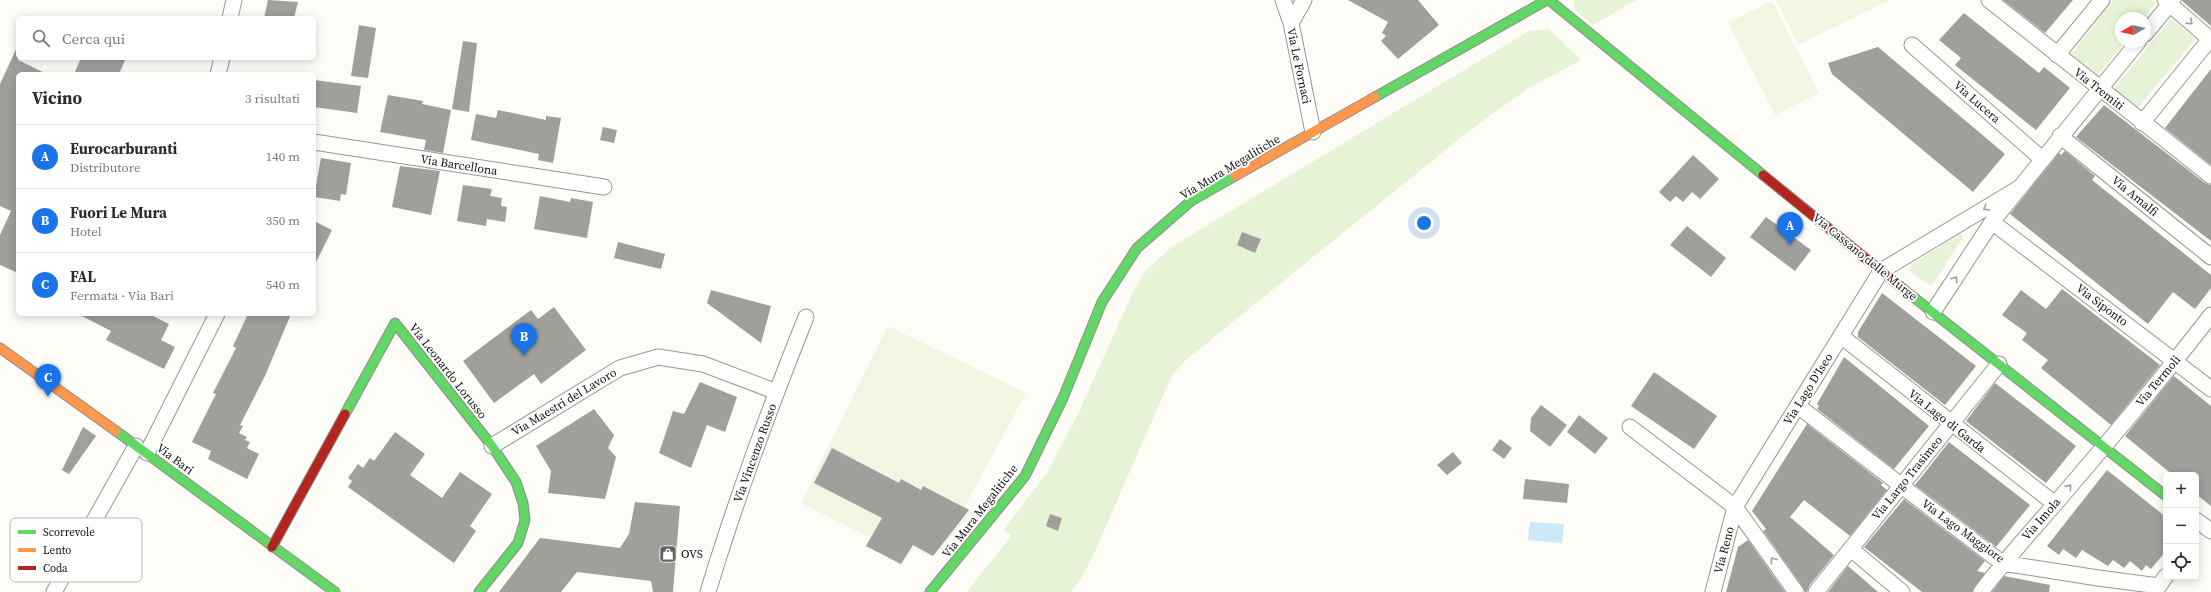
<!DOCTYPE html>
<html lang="it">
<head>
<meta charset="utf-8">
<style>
  :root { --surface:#fff; --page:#f2f2f3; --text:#2b2b33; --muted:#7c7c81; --line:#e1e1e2; --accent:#1a73e8 }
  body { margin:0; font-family:"Source Serif 4",serif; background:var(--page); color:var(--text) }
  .controls { position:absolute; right:12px; bottom:12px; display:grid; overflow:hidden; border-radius:6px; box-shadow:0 2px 10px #0003 }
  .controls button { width:36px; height:36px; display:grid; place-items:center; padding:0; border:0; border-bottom:1px solid var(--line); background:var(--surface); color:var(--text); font:20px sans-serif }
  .compass { position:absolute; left:2115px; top:12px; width:36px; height:36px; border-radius:50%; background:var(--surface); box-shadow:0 2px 10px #0003; rotate:261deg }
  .you { position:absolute; left:1424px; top:223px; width:14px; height:14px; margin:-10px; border:3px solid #fff; border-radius:50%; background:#1a73e8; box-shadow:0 0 0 6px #1a73e833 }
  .badge { display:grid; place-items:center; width:26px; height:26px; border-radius:50%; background:var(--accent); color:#fff; font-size:13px; font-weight:700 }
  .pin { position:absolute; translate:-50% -33px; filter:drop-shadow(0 1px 2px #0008) }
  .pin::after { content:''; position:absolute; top:21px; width:14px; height:12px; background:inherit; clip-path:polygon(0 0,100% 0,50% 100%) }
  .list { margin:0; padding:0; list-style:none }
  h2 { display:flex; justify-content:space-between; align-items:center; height:52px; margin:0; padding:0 16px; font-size:17px }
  h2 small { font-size:13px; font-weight:400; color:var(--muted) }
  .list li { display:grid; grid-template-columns:26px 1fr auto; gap:12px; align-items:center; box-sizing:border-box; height:64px; padding:0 16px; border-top:1px solid var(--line) }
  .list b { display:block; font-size:15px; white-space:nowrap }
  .list p { margin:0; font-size:13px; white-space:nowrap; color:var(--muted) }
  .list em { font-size:13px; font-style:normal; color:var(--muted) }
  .icon { flex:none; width:22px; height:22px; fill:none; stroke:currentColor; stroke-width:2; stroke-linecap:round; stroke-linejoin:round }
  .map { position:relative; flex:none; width:2211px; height:592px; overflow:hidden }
  .search { position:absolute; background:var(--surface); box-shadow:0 2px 10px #0003; left:16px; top:16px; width:300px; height:44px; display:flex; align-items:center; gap:10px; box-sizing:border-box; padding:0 14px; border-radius:6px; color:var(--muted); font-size:15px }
  .panel { position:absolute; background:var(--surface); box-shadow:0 2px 10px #0003; left:16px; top:72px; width:300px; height:244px; border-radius:6px }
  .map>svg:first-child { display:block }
  .green { fill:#e7f3d7 }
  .pitch { fill:#f0f6e1 }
  .water { fill:#cde8f7 }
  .building { fill:#a19f9c }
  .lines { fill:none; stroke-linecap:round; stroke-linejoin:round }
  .street-casing { stroke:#979795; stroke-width:17 }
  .fast-casing { stroke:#8e8d8b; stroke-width:11 }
  .slow-casing { stroke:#8e8d8b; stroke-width:11 }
  .jam-casing { stroke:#8e8d8b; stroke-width:11 }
  .street { stroke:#fffffe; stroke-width:15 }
  .fast { stroke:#63d668; stroke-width:9 }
  .slow { stroke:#ff974d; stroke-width:9 }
  .jam { stroke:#b3261e; stroke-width:9 }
  .oneway { stroke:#a0a09f }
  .labels { text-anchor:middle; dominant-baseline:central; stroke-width:4; stroke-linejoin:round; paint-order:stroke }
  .street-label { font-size:12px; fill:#111; stroke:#fff }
  .poi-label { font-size:12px; fill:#111; stroke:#fff; text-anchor:start }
  .key { fill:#fff; stroke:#b8b8b8; stroke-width:1 }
  .key-label { font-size:11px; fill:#111 }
</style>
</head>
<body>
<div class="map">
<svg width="2211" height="592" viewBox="0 0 2211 592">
  <rect width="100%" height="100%" fill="#fdfcf7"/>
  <!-- green -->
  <path class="green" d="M1574,0H1636L1593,25L1575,10Z
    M2114,0H2152L2156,3L2144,18H2121V42H2125L2097,76L2071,54Z
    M2171,19L2195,39L2138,108L2114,89Z
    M1549,29L1581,60L1527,89L1469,131L1187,359L1172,375L1092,558L1080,580L1070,592H967L1011,536L1004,529L1047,473L1079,412L1132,294L1146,270L1173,246L1529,31Z
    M1960,234L1963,237L1934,283L1930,285L1911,273L1910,268L1912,264Z"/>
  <!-- pitch -->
  <path class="pitch" d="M1776,0H1889L1798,45Z
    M1772,1L1819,93L1775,115L1728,23Z
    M888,326L1026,393L965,506L973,511L933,557L914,549L901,565L865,546L869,537L801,503Z"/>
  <!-- water -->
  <path class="water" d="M1530,522L1564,524L1562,543L1528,540Z"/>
  <!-- building -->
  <path class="building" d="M268,0L298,2L294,18H264Z
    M1348,0H1418L1439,25L1398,59L1381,41L1386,36L1382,33L1388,22Z
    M2003,0H2073L2045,33Z
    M2182,0H2211V26L2182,1Z
    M1964,13L2039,73L2044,67L2070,88L2036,130L1955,65L1961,58L1939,40Z
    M359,25L376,28L368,78L351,76Z
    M463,41L477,43L469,112L452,109Z
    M18,45V60L47,74H18V273L0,265V235L11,211L0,206V84Z
    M1878,47L2005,154L1973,192L1832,74L1828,63Z
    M81,58H126L119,74H74Z
    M2211,69V165L2165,128Z
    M314,80L361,86L357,113L314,107Z
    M388,95L423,101L422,104L451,110L443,153L424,150L426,140L380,132Z
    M2104,105L2205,183L2211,185V241L2076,137Z
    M498,110L546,120V116L561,118L553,163L538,160L539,154L471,140L476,114L496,118Z
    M603,127L617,130L614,143L600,140Z
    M2065,151L2095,176L2092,180L2211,275V288L2195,309L2173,292L2148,324L2010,214L2059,153L2061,155Z
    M1693,155L1719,179L1700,199L1692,192L1683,202L1676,196L1670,202L1659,192Z
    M321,158L351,163L346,195L341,194L340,201L314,197Z
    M400,166L440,171L431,215L392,207Z
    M463,185L492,189L490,196L502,198L501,206L507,207L505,222L487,219L486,226L457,221Z
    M540,196L570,202L571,198L593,202L587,238L534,229Z
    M1766,217L1811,250L1795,271L1750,237Z
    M314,221L332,230L314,266Z
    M1687,226L1726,258L1711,277L1670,245Z
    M1242,232L1261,239L1255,253L1237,245Z
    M618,242L665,254L661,269L614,258Z
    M2062,289L2160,365L2111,425L2041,368L2048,360L2022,340L2027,333L2002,315L2021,290L2046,309Z
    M711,290L771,306L761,343L707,303Z
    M1882,293L1976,366L1945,405L1858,337V332Z
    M554,307L586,350L541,384L534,374L494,403L463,361L531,310L538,319Z
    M78,314H149L169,324L161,340L175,347L164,369L106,340L111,331Z
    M248,314H291L265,376L240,425L243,426L239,433L247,437L245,440L250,442L247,448L259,454L247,479L208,459L211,451L192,442L216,394L213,393L236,348L233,346Z
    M1844,357L1929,426L1894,469L1817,409L1819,406L1817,404Z
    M1654,372L1717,416L1694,449L1631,406Z
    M2174,376L2211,406V506L2196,494V475H2173L2125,436Z
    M700,382L737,397L725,432L707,425L691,468L659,453L673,411L684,414Z
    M1995,383L2076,446L2046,483L1966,421Z
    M1541,405L1567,425L1550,447L1530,431L1531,418Z
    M594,409L614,435L608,448L616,457L605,499L548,493L551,471L536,446Z
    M1579,415L1608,438L1595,454L1567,432Z
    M1807,424L1883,483L1881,485L1887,490L1850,536L1804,500L1790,517L1834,555L1809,586L1807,592H1805L1803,587L1763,531L1766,529L1752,511Z
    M83,427L96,436L69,474L62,470Z
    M395,432L425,454L410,475L442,498L460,472L492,494L470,526L476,531L454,563L348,487L352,481L348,478L358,464L363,468L370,458L374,461Z
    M1500,439L1512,448L1504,459L1492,450Z
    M1949,442L2030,505L1996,547L1915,485Z
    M832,448L899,483L901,479L921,490L923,486L969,510L933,556L913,545L901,564L866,546L882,518L814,483Z
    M1453,452L1462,463L1447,475L1437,465Z
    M2107,470L2166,517V551L2151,569L2146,565L2142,571L2130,561L2124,568L2113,560L2108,566L2082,550L2076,558L2063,549L2059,555L2047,546Z
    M1525,479L1569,484L1567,503L1523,499Z
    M1904,499L1985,561L1977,571L1985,573L1972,592H1922L1864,547Z
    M635,502L680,506L673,592H653L651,581L577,572L561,592H499L540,538L620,548L629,534Z
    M1050,514L1062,518L1058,531L1046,526Z
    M1748,540L1785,592H1726L1738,547Z
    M1848,566L1878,592H1828Z
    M2004,576L2050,585L2049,592H1992Z"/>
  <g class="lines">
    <defs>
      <path id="street" d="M1283,0L1291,23L1313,132
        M1989,0L2211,176
        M2165,0L2211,40
        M230,18L234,0
        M1291,23L1304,0
        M2145,34L2173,0
        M1912,45L2042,159
        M2057,55L2102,0
        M218,74L222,58
        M2142,123L2210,39
        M2060,136L2211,257
        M314,142L604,187
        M1992,222L2211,389
        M1933,312L1992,222L2138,42
        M1841,336L2055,504
        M1798,406L2002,563L2098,578L2159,586L2166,576
        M1630,427L1735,507L1796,592
        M492,446L620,368L658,357L703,364L777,392
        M147,453L217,314
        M2196,520L2211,531
        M1851,549L1902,592
        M54,592L136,446
        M708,592C736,499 770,407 806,317
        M1713,592L1735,507L1881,271L2019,188
        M1816,592L1999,364
        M1981,592C2004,561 2030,533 2055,504C2108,442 2161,380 2211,315"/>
      <path id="fast" d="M1549,0L1763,175
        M1375,97L1547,0
        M1907,292L2166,496
        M345,414L395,323L492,446L516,482L523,503L525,520L518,543L479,592
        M116,431L335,592
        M930,592L1025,476L1063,398L1102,302L1137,248L1191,201L1235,176"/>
      <path id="slow" d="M1235,176L1375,97
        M0,348L116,431"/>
      <path id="jam" d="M1763,175L1907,292
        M272,547L345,414"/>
    </defs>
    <!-- street casing -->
    <use href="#street" class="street-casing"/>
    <!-- fast casing -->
    <use href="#fast" class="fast-casing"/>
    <!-- slow casing -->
    <use href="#slow" class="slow-casing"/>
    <!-- jam casing -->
    <use href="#jam" class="jam-casing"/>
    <!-- street -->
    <use href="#street" class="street"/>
    <!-- fast -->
    <use href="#fast" class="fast"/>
    <!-- slow -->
    <use href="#slow" class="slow"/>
    <!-- jam -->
    <use href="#jam" class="jam"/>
  </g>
  <!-- one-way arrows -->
  <defs><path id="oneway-chevron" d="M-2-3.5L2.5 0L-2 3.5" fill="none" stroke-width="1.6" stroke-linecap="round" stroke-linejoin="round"/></defs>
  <g class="oneway">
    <use href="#oneway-chevron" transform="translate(2190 22) rotate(41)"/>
    <use href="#oneway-chevron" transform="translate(1986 208) rotate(149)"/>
    <use href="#oneway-chevron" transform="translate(1955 279) rotate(-57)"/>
    <use href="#oneway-chevron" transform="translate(2069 487) rotate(-51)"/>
    <use href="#oneway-chevron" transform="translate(1773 560) rotate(-126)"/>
  </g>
  <!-- icons -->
  <defs>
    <symbol id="shop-square" viewBox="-11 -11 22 22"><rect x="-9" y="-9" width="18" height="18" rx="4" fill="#646362" stroke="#fff"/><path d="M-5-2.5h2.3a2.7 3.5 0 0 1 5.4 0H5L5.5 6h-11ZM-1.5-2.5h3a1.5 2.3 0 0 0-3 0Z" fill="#fff"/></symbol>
  </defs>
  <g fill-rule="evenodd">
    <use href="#shop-square" x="658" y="544" width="20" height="20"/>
  </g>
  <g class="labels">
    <!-- street labels -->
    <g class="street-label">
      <text transform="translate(1299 66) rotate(78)">Via Le Fornaci</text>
      <text transform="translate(2099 89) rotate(38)">Via Tremiti</text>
      <text transform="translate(1977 102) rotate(41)">Via Lucera</text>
      <text transform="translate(459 165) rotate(9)">Via Barcellona</text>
      <text transform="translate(1230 167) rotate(-31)">Via Mura Megalitiche</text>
      <text transform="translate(2135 196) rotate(39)">Via Amalfi</text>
      <text transform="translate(1865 257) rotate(39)">Via Cassano delle Murge</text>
      <text transform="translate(2102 305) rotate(37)">Via Siponto</text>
      <text transform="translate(448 371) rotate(52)">Via Leonardo Lorusso</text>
      <text transform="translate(2158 381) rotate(-50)">Via Termoli</text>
      <text transform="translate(1808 389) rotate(-58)">Via Lago D'Iseo</text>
      <text transform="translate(564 402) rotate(-31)">Via Maestri del Lavoro</text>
      <text transform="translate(1947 421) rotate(38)">Via Lago di Garda</text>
      <text transform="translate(755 453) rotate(-70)">Via Vincenzo Russo</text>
      <text transform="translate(175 459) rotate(37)">Via Bari</text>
      <text transform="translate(1907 478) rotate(-51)">Via Largo Trasimeo</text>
      <text transform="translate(980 511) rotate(-52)">Via Mura Megalitiche</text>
      <text transform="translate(2041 519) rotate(-49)">Via Imola</text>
      <text transform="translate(1963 531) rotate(36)">Via Lago Maggiore</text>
      <text transform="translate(1724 550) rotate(-75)">Via Reno</text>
    </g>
    <!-- poi labels -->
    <g class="poi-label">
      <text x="681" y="554">OVS</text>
    </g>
  </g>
  <!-- legend -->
  <rect x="10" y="518" width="132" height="64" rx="6" class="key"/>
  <rect x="18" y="530" width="18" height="4" fill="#63d668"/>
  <rect x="18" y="548" width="18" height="4" fill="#ff974d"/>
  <rect x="18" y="566" width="18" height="4" fill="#b3261e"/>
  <g class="key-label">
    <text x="43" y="536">Scorrevole</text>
    <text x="43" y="554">Lento</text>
    <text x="43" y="572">Coda</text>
  </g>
</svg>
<div class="controls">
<button>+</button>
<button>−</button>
<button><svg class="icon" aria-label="locate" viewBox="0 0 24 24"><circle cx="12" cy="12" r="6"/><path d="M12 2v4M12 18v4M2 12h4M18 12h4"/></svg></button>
</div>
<svg class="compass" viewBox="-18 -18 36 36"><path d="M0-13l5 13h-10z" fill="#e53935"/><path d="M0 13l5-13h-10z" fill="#7c7c81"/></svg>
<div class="you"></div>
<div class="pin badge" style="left:1790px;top:245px">A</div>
<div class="pin badge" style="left:524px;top:356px">B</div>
<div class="pin badge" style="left:48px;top:397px">C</div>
<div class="search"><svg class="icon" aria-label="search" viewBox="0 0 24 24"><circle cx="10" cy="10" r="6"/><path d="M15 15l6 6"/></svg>Cerca qui</div>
<section class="panel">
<h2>Vicino<small>3 risultati</small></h2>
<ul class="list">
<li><span class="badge">A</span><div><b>Eurocarburanti</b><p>Distributore</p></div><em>140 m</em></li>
<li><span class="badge">B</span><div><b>Fuori Le Mura</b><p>Hotel</p></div><em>350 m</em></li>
<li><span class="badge">C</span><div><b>FAL</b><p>Fermata · Via Bari</p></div><em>540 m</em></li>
</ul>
</section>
</div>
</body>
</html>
